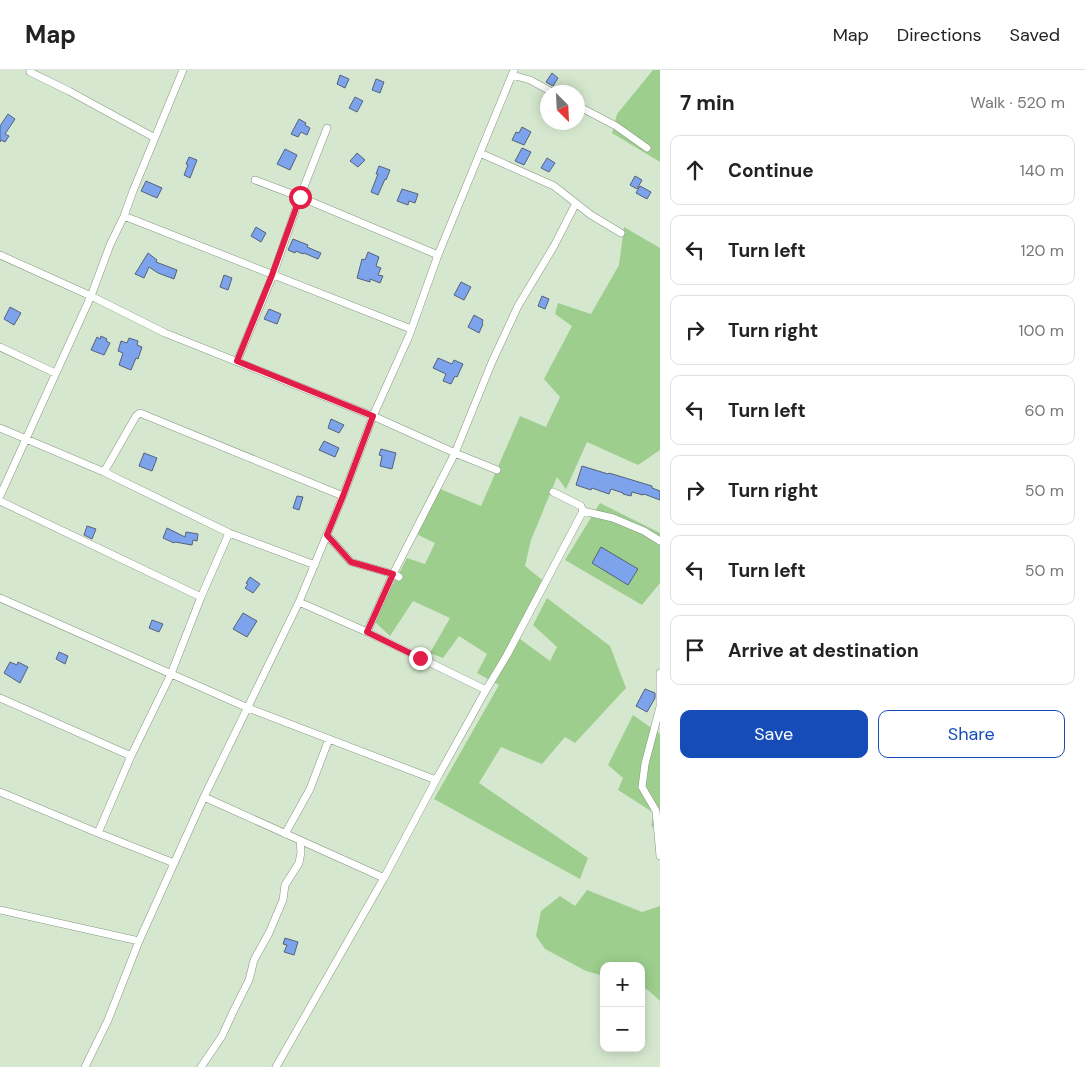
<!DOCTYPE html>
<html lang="en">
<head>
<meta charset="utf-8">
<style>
  :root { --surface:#fff; --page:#f2f2f2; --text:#222; --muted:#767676; --line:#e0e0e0; --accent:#164cb8 }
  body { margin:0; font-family:"DM Sans",sans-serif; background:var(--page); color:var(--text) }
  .controls { position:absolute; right:15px; bottom:15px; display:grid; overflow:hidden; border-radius:10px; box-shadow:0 2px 12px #0003 }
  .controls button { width:45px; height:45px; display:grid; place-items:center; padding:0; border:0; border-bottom:1px solid var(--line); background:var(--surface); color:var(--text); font:25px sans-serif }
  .compass { position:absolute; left:540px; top:15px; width:45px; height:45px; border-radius:50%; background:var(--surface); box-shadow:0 2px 12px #0003; rotate:156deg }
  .stop { position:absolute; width:15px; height:15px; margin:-11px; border:4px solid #e11d48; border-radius:50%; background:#fff }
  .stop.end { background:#e11d48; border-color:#fff; box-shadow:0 1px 5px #0008 }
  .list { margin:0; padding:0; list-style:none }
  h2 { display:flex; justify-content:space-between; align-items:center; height:65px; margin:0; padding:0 20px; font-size:21px }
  h2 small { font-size:16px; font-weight:400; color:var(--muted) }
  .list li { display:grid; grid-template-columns:32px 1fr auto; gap:15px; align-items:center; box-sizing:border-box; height:70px; margin:0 10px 10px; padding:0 10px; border:1px solid var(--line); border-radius:10px }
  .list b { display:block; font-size:19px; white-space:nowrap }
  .list em { font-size:16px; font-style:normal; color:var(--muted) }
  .actions { display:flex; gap:10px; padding:15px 20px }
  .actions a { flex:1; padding:11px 0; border:1px solid var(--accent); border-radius:10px; text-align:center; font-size:18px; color:var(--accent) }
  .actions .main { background:var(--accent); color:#fff }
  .icon { flex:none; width:28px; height:28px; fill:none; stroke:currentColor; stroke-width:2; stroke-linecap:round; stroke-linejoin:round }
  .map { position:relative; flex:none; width:660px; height:997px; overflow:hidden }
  header { display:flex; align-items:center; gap:30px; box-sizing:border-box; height:70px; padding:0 25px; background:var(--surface); border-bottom:1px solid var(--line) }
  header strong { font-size:24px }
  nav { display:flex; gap:28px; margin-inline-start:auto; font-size:18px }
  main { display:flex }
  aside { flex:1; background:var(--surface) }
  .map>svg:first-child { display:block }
  .green { fill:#9dce8d }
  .building { fill:#7ca3ec; stroke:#566278 }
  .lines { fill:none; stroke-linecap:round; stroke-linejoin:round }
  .minor-casing { stroke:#869780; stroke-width:8 }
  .minor { stroke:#fff; stroke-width:7 }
  .route { stroke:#e11d48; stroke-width:6 }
</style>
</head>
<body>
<header>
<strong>Map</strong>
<nav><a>Map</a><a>Directions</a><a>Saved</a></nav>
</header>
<main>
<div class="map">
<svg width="660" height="997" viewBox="0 0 660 997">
  <rect width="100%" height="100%" fill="#d5e8cf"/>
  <!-- green -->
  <path class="green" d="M653,0H660V92L612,63L617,44Z
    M624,157L660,178V380L638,395L587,372L566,419L557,407L531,470L525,496L546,513L520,569L550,591L557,577L533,555L547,528L610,576L626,618L575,673L565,667L542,694L501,677L479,713L588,788L580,809L434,729L499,615L477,603L487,584L459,566L443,588L430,583L450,548L413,531L390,566L374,551L407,488L425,494L435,473L412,462L433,416L481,436L520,346L546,357L560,327L544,309L572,256L555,244L558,233L591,244L619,195Z
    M600,433L660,463V513L642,535L565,490Z
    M633,645L660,664V759L651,756L654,743L618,720L623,708L608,695Z
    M587,820L642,842L660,836V931L648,920L641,918V896H604V906L586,901L545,879L536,866L541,841L560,826L575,836Z"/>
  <!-- building -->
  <path class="building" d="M552,3L558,8L553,16L546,12Z
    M340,5L349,9L345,18L337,14Z
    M376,9L384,12L380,23L372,20Z
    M355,27L363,31L357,42L349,38Z
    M8,44L15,49L5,64L9,66L5,72L1,70L0,72V56Z
    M299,49L306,53L305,55L310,58L307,65L301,62L298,67L291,64Z
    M522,57L531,62L524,75L512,70L516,62L519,63Z
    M522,78L531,82L524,95L515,91Z
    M285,79L297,85L290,100L277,94Z
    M357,83L365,90L358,97L350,91Z
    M189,87L197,90L190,108L184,105L188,95L186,94Z
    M547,88L555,93L549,102L541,98Z
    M379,96L390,100L386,110L385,109L378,125L371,122L378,104H376Z
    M635,106L642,110L637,119L630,115Z
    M146,111L162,118L157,128L141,121Z
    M640,116L651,122L647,129L636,123Z
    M402,119L418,124L415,133L409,131L408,135L397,131Z
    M256,157L266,163L261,172L251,166Z
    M293,169L308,175L307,177L321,183L318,189L304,183L303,184L296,181L295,183L288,180Z
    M368,182L379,187L376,196L381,198L378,205L383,206L380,213L370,209V212L357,208L362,189L365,190Z
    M148,183L157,190L156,192L177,200L174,209L158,203L149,197L144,208L135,204Z
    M224,205L232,208L228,220L220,217Z
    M461,212L471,217L464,230L454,225Z
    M542,226L549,229L545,239L538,236Z
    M10,237L21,243L14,255L4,249Z
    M269,239L281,244L277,254L264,249Z
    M474,245L483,250L482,253L483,254L479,263L468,257Z
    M101,266L107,269L106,271L110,273L104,285L91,280L97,267L100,269Z
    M129,268L138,271L137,275L142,277L138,289L136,288L131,300L119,295L123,283L118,281L121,271L127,273Z
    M438,288L452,294L454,290L463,294L457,307L455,306L451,314L443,311L446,304L433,298Z
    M331,349L344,355L339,363L328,358Z
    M324,371L339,378L335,387L319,380Z
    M381,379L396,383L392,399L380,396L382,386L379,385Z
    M144,383L157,388L152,401L139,396Z
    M582,396L608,404L609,403L652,416V418L660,421V430L644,424L643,425L632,422L631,426L623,424V423L611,419L609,424L592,418L591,420L576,415Z
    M297,426L303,427L299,440L293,438Z
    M87,456L96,459L92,469L84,465Z
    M167,458L185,467L186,462L198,464L197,471L193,470L192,475L175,472L174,473L163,468Z
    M601,477L638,499L628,515L592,493Z
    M250,507L260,514L253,523L245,518L248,514L246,513Z
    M243,543L257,551L247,567L233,559Z
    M152,550L163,554L159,562L149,558Z
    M59,582L68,586L65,594L56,589Z
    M10,592L17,595L18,592L28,597L20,613L4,603Z
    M645,619L655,623V628L647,642L636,636Z
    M285,868L298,872L294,885L284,882L287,875L283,874Z"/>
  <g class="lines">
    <defs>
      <path id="minor" d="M30,2L69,21L155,68
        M512,5L530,10L552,22
        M578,36L616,56L647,78
        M480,83L554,116L591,145L621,163
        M255,110L300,127L327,58
        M124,146L411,259
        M0,185L91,226L165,263L373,346L455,383L497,400
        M0,277L55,303
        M237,291L273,205L300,127L438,185
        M0,358L104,402L229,463L315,495
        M104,402L136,346L140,343L343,426
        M553,422L581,436L583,441L613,448L644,461L660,471
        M0,426L91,226L110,175L124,146L133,121L183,0
        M0,431L201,527
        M327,465L351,492L393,504L399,507
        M0,528L248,638L436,710
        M299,532L367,562L486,620
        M367,562L393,504L455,383L492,292L518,236L554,176L576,133
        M660,603V637L645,694L642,717L656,741L660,786
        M0,628L131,686
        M0,722L98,763L174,793
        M204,727L384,808
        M98,763L131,686L171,604L201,527L229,463
        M285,764L310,719L329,669
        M0,840L139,871
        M85,997L108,950L139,871L204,727L299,532L343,426L373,346L409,266L438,185L514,0
        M201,997L222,966L233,942L249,910L254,890L269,863L283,830L285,815L299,793L301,782L300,771
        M276,997L384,808L436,710L486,620L507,585L583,441"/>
    </defs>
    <!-- minor casing -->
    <use href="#minor" class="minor-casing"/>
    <!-- minor -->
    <use href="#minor" class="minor"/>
  </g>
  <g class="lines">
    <!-- route -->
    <path class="route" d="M300,127L272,205L237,291L373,346L343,426L327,465L351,492L393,504L367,562L420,588"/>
  </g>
</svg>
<div class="controls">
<button>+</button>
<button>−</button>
</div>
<svg class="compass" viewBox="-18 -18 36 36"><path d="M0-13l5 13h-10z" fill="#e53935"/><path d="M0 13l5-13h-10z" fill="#767676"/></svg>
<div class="stop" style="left:300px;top:127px"></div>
<div class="stop end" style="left:420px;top:588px"></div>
</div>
<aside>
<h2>7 min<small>Walk · 520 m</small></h2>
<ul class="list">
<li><svg class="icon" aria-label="ahead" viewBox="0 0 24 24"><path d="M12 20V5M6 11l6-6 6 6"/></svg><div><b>Continue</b></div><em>140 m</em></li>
<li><svg class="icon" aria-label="left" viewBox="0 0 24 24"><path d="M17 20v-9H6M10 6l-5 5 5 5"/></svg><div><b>Turn left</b></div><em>120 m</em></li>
<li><svg class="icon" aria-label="right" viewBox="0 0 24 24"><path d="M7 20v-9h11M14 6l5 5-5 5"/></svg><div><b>Turn right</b></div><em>100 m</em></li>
<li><svg class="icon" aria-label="left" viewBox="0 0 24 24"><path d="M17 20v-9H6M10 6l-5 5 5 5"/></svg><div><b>Turn left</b></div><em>60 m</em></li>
<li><svg class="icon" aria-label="right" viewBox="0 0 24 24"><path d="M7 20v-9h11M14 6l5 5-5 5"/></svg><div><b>Turn right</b></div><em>50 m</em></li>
<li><svg class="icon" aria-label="left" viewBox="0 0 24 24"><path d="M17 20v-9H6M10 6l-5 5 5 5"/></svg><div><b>Turn left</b></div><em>50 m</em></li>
<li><svg class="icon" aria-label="arrive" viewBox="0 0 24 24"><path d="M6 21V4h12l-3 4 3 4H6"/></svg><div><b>Arrive at destination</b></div></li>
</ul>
<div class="actions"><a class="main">Save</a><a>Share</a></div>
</aside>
</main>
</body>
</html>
